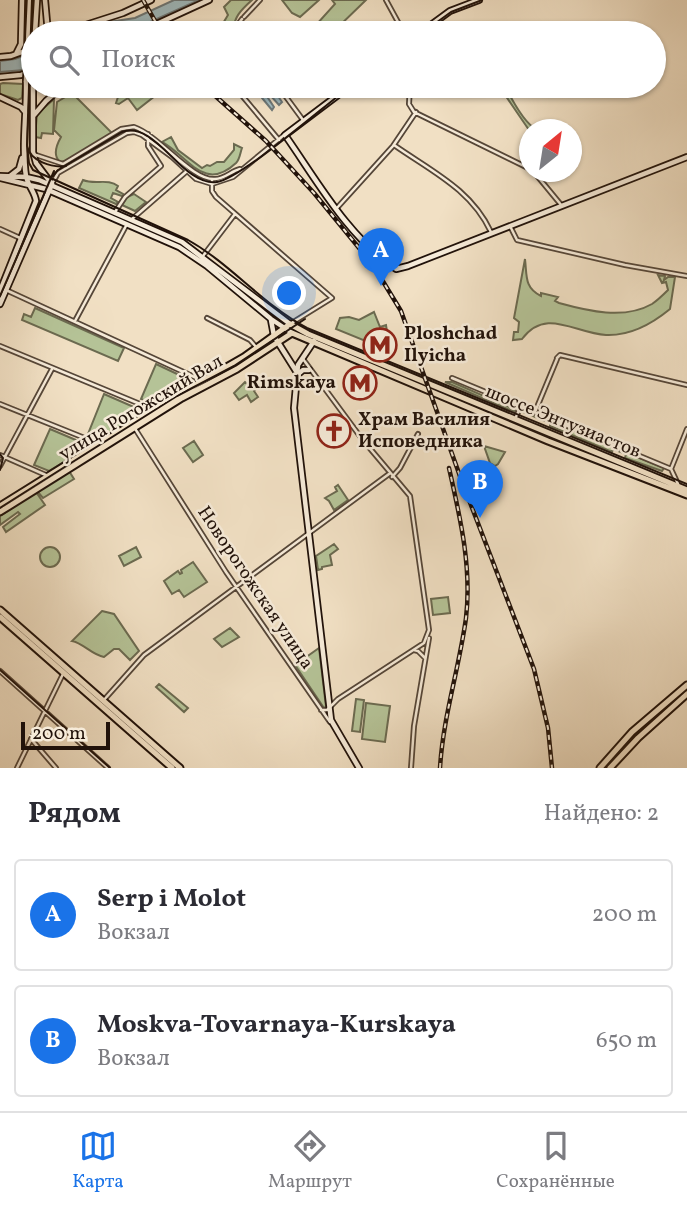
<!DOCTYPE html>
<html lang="ru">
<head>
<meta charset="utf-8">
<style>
  :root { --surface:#fff; --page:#f2f2f3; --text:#2b2b33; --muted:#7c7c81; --line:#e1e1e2; --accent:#1a73e8 }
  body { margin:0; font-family:Vollkorn,serif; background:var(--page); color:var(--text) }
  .compass { position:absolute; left:519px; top:119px; width:63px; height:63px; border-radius:50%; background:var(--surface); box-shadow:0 2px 5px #0004; rotate:30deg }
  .scale { position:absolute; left:21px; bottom:18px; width:89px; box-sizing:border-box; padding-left:7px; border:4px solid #21120a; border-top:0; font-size:19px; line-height:24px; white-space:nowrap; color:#21120a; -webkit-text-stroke:5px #f6ebd9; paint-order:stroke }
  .you { position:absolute; left:290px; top:294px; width:24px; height:24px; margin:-18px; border:5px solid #fff; border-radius:50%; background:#1a73e8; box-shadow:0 0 0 10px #1a73e833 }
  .badge { display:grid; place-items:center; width:46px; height:46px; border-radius:50%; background:var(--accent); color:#fff; font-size:23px; font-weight:700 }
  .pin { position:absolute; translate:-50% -58px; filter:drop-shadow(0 2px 4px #0008) }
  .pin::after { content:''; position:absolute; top:37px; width:24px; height:21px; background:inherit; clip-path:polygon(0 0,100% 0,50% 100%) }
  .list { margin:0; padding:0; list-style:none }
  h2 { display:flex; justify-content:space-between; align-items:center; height:91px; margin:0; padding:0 28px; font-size:30px }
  h2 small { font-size:23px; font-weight:400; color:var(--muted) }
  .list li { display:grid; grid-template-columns:46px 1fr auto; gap:21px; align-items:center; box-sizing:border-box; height:112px; margin:0 14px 14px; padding:0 14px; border:2px solid var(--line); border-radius:7px }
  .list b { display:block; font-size:26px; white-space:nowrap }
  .list p { margin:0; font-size:23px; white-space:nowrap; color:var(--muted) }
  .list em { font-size:23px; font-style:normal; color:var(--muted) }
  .icon { flex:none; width:38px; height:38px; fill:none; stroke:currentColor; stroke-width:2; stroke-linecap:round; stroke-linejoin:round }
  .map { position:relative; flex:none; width:687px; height:768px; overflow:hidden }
  .search { position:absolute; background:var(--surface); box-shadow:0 2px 5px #0004; left:21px; right:21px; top:21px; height:77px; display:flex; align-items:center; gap:18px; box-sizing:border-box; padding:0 24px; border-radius:38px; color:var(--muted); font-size:26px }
  .sheet { height:343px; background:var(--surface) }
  nav { display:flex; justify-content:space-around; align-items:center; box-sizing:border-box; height:98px; border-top:2px solid var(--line); background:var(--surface); font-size:19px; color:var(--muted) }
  nav a { display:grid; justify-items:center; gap:4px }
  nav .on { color:var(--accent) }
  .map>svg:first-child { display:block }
  .green { fill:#b5c397; stroke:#6b6a50; stroke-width:2 }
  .water { fill:#9fbabf; stroke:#6d7777; stroke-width:2 }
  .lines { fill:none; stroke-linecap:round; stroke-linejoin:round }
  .street-casing { stroke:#554638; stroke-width:6 }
  .secondary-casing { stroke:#21120a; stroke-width:8 }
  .primary-casing { stroke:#21120a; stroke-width:9 }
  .street { stroke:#f6ebd9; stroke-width:2.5 }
  .secondary { stroke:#f6ebd9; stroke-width:4.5 }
  .primary { stroke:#f1e0c4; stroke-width:5 }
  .tram { stroke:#21120a; stroke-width:2 }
  .rail-casing { stroke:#21120a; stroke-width:4.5 }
  .rail { stroke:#f6ebd9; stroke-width:2; stroke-dasharray:5; stroke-linecap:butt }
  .secondary-bridge-casing { stroke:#21120a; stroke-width:8; stroke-linecap:butt }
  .secondary-bridge { stroke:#f6ebd9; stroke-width:4.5 }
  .labels { text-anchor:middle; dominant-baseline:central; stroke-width:5; stroke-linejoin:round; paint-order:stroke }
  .poi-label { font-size:19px; font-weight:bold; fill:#21120a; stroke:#f6ebd9; text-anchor:start }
  .street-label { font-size:19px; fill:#21120a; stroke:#f6ebd9 }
</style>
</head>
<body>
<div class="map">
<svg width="687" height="768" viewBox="0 0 687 768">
  <rect width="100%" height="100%" fill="#f1e0c4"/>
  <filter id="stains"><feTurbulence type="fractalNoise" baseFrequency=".00286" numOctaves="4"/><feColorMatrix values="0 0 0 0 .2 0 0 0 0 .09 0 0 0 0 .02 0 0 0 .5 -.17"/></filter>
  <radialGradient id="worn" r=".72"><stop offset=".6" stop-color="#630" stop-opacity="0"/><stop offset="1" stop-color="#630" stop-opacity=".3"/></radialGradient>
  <!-- green -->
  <path class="green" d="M231,0H252C242,9 231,19 235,33H223L222,25L228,15L224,7Z
    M282,0H319L300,17L292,13Z
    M332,0H366L332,33H324L316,25L335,4Z
    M3,83L23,84L22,98L18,100L0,94V84Z
    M151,86H156L160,92L137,110L128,98L119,104L116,103L121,88L131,95L147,92Z
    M499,86H505C512,100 524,123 536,129L529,130Z
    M72,93L112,133C97,143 78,160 60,162C52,155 57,144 61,137L54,130L57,102Z
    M54,99L53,134L42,133L41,138L35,137L37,114Z
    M171,137L178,150L202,168L207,165L210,166L217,162H224L234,150V144L242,148C240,153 240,159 236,163C204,193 188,156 162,142Z
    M83,180C95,185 108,178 118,186L116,190L123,194L122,196L113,193L111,198L118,202L116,204L79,188Z
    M134,194L146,202L135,211L122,205L127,197Z
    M525,259C527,275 524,288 541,296V293L558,297L555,301L559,303C588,311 624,320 652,304C658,300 664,294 668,290L666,282L662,283L658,275L665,276L664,280L668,277H675L670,309C653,323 630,336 606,335C574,333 546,307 522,339L513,340L514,332H518L519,322L514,318Z
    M35,308L124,348L118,361L22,320L24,314L31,317Z
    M374,312L380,327L386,325L390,351L336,329L340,318L349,317L359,320Z
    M156,364L192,381L156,405L141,399Z
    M245,382L256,389L254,391L258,397L251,402L247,395L239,400L234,393Z
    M445,382H452L518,411L517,413Z
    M104,394L143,411L141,415L102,440L88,434Z
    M521,409L664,468L662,471L625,458L626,454L613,449L612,452L550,426V423L521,411Z
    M50,429L90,446L49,471L34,465Z
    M194,441L203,455L193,462L183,448Z
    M484,446L505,452L498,464L495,466L490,463Z
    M69,471L74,479L43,498L37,491Z
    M338,485L348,500L334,510L329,501L325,498L337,491L335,487Z
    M36,492L45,505L6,532L3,527L20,514L18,512L0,525V516Z
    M334,544L338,549L330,555L332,565L322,567V569L318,570L316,556Z
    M136,547L141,557L124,566L119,556Z
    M40 557a10 10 0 1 1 20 0a10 10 0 1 1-20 0Z
    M193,562L207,582L184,597L179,590L172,594L164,581L178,571L180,574L182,573L181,570Z
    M448,597L450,613L433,615L431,599Z
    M102,611L114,614L139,651L130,660L119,649H114L104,657C92,655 83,643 72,641Z
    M230,628L239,637L222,647L214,639Z
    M319,648L326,707L324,708L295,665Z
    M159,684L188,708L184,712L156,687Z
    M356,699L364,700L360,732L352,731Z
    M366,703L390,706L385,742L362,739Z"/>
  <!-- water -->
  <path class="water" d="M174,0H199L130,31L71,33L102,23L135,18Z
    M33,52V65L24,70L0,72V61L15,59Z
    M267,88L274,90L282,102L279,105L271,96L268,98L274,107L272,110L262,98L263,91Z"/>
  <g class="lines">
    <defs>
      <path id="street" d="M386,0L404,33
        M244,17L260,0
        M241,33L236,27L242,19
        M234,86L279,140
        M278,86L303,120
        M410,86L409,104L414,112L530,169
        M394,145C431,171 471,189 491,232
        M33,154L63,164L121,129L134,127C160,136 192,181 215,179C225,179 231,171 240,169
        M534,172L562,206
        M212,179V191L216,197L332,298L290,324
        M52,184L58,173L127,133L134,132L142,135L172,157L196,179L212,184L233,177L284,135
        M336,209L393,146L416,112
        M115,212L125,197L161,166L148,146V134
        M132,219L187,171
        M510,226L517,240L625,265L687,276
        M0,229L20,238
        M203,256L235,214
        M6,290L203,381
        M207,318L250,340L257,348
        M75,321L127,224
        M0,346L152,409
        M557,358L560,355L687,385
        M303,359L362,439L410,496L429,630L424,643L338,699L327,710H321
        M452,378L671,469
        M0,404L97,443
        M535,412L557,359
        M515,419L521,406
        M134,427L226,572L330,722
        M0,455L48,476
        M0,466L52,369
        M392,477L400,468L418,434
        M678,484L671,469L687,429
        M414,650L418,651L425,658
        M0,671L108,768
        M103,701L144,655L389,474
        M31,739L56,768
        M17,768L63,674
        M411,768L414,726L429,638"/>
      <path id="secondary" d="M45,0L48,33
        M35,33L37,0
        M61,33L123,13L151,0
        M137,33L209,0
        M420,33L450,11L479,0
        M28,43L30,0
        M16,54L21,44L22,0
        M0,57L11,56L33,48
        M0,77L21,75L33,70
        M33,86V152L36,163L51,183
        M350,86L285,135C318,182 348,237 396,269L408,266L687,157
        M0,97L21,107L26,113
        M34,115L46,101L63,86
        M0,176L26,177L39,180L182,242L290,324
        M10,176L19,169L22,158
        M0,178L46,189L179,247L207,266L271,319L292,333
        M0,291L36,201C35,192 28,186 26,176C21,145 27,113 26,81
        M0,304L52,184
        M271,320L274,336L296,371
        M314,341L298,365L294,408L331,720L359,768
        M297,375L303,370H309"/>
      <path id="primary" d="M0,506L178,395L244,357L290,324L308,334L687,490
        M0,512L182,398L237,369L292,333L548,441L687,495
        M0,610L180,768
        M0,617L172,768
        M600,768L632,732L687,685
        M610,768L638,738L687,694"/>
    </defs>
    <!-- street casing -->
    <use href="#street" class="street-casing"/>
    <!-- secondary casing -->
    <use href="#secondary" class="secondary-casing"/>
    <!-- primary casing -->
    <use href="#primary" class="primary-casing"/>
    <!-- street -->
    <use href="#street" class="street"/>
    <!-- secondary -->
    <use href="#secondary" class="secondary"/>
    <!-- primary -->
    <use href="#primary" class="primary"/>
    <!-- tram -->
    <path class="tram" d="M32,0L27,145L29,163L33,170L188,240C231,264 263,305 307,328L687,484
      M422,33L451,12L482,0
      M27,146C30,161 52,168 66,166
      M53,176L58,170L122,132C157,120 182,187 217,182C242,178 325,105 351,86
      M0,296L54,171
      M0,454L3,458L0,470
      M0,508L177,396L234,366L305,319
      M0,670L110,768"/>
    <defs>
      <path id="rail" d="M143,0L162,33
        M204,86L266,141L314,193L373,265L401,311L461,479L534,669L548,728L552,768
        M440,768C443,717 459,669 466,618C472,567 460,517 449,468"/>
    </defs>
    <!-- rail casing -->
    <use href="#rail" class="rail-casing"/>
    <!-- rail -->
    <use href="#rail" class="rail"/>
    <defs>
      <path id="secondary-bridge" d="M26,81L28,43"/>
    </defs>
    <!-- secondary-bridge casing -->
    <use href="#secondary-bridge" class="secondary-bridge-casing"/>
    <!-- secondary-bridge -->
    <use href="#secondary-bridge" class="secondary-bridge"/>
  </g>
  <!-- icons -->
  <defs>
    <symbol id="metro-ring" viewBox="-11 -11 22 22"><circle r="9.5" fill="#f6ebd9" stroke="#8f2418" stroke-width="1.5"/><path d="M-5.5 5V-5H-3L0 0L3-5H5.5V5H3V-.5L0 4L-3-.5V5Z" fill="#8f2418"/></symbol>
    <symbol id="church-ring" viewBox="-11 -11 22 22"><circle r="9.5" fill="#f6ebd9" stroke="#8f2418" stroke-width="1.5"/><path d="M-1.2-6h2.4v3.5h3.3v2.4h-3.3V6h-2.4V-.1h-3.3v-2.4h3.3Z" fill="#8f2418"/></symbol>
  </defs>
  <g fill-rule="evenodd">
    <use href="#metro-ring" x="361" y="326" width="38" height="38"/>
    <use href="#metro-ring" x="341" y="364" width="38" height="38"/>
    <use href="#church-ring" x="315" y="412" width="38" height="38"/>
  </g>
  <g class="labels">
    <!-- poi labels -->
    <g class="poi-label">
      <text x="404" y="334">Ploshchad<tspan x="404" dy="22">Ilyicha</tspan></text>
      <text x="336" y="383" text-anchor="end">Rimskaya</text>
      <text x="358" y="420">Храм Василия<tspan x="358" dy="22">Исповедника</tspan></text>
    </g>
    <!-- street labels -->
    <g class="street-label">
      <text transform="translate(141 408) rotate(-31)">улица Рогожский Вал</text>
      <text transform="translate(563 422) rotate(22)">шоссе Энтузиастов</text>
      <text transform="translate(255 588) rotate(56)">Новорогожская улица</text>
    </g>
  </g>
  <rect width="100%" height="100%" filter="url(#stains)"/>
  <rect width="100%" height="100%" fill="url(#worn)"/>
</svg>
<svg class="compass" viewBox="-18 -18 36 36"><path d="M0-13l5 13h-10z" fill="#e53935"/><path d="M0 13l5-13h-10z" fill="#7c7c81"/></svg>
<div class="scale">200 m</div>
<div class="you"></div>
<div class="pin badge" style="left:381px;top:286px">A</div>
<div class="pin badge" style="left:480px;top:518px">B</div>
<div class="search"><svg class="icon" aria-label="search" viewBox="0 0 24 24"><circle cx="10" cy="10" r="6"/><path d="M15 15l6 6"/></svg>Поиск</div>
</div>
<section class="sheet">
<h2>Рядом<small>Найдено: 2</small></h2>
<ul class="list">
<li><span class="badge">A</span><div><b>Serp i Molot</b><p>Вокзал</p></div><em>200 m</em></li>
<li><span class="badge">B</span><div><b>Moskva-Tovarnaya-Kurskaya</b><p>Вокзал</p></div><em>650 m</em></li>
</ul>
</section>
<nav>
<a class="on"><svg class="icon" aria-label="map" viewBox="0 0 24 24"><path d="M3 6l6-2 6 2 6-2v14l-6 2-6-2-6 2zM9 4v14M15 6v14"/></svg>Карта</a>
<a><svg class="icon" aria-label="directions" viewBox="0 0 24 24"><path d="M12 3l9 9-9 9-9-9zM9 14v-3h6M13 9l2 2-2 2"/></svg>Маршрут</a>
<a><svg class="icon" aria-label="saved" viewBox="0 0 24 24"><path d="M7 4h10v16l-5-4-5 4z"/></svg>Сохранённые</a>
</nav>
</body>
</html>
